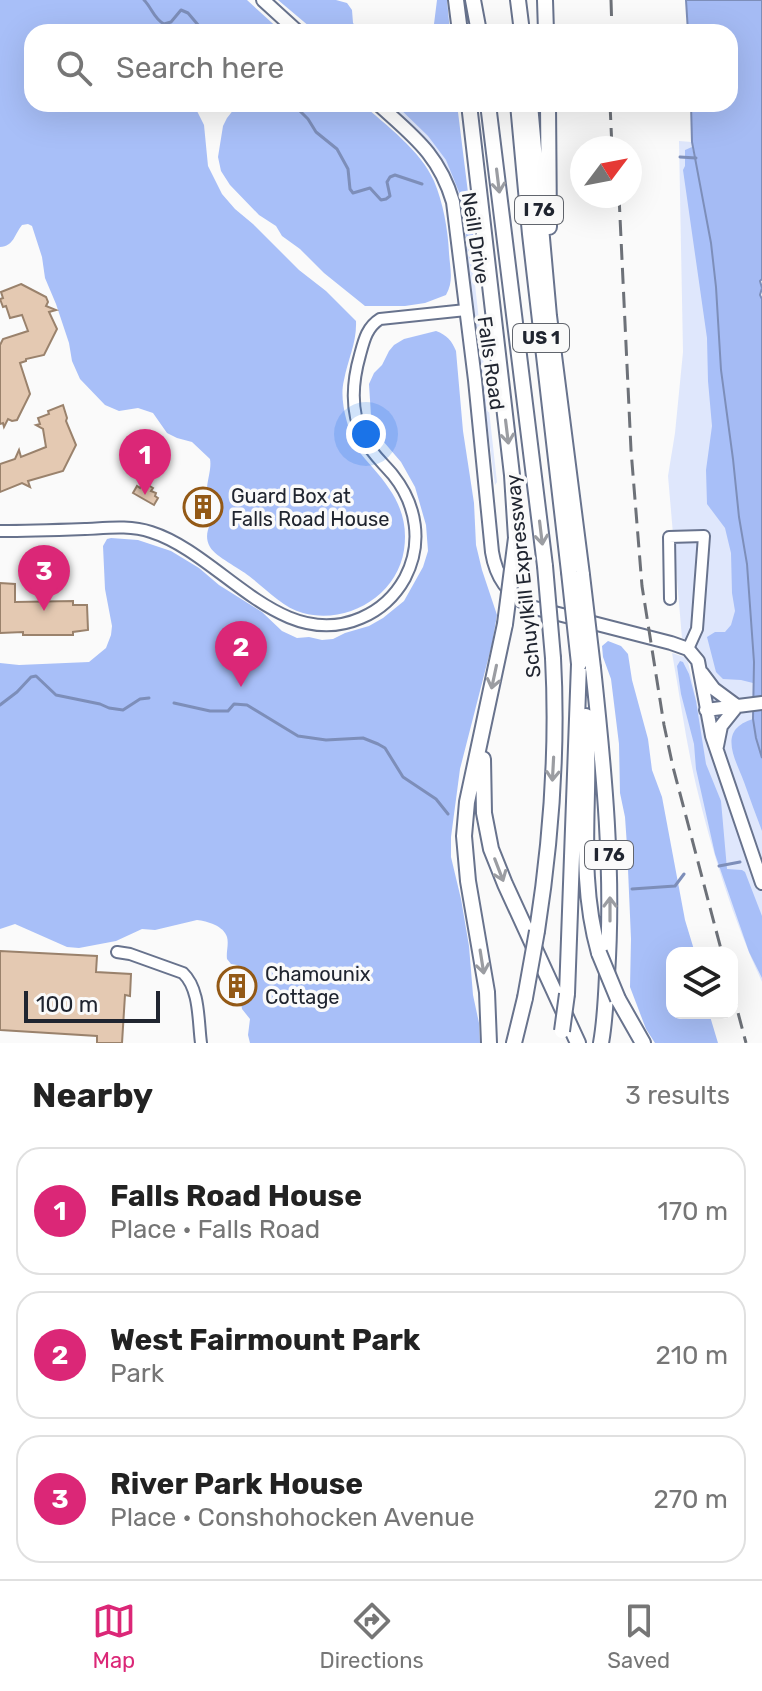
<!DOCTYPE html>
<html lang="en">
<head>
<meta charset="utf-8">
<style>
  :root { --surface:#fff; --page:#f6f6f6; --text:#222; --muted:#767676; --line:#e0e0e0; --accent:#db2777 }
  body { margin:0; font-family:Rubik,sans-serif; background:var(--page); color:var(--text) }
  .controls { position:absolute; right:24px; bottom:24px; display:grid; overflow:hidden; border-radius:16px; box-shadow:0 8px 32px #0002 }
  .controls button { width:72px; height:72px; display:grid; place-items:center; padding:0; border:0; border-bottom:2px solid var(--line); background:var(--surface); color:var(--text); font:40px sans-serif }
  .compass { position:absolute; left:570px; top:136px; width:72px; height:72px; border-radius:50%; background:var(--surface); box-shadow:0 8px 32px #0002; rotate:58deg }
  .scale { position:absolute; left:24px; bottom:20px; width:136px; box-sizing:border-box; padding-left:8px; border:4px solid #202530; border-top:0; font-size:22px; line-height:28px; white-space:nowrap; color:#202530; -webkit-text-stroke:6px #fafafa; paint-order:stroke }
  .you { position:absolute; left:366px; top:434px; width:28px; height:28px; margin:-20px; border:6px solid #fff; border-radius:50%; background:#1a73e8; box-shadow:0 0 0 12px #1a73e833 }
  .badge { display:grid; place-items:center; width:52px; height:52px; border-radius:50%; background:var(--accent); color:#fff; font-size:26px; font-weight:700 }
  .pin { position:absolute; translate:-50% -66px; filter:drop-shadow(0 2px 4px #0008) }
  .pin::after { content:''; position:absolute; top:42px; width:28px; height:24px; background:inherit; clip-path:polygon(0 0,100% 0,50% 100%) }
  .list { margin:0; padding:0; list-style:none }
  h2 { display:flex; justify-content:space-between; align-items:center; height:104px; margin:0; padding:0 32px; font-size:34px }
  h2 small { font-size:26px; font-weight:400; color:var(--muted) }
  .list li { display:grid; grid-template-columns:52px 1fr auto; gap:24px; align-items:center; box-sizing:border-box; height:128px; margin:0 16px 16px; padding:0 16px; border:2px solid var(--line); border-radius:24px }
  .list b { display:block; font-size:30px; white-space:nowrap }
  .list p { margin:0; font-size:26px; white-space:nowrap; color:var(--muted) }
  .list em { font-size:26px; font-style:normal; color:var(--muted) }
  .icon { flex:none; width:44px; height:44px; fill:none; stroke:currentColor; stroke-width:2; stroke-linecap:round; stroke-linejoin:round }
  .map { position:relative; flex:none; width:762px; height:1043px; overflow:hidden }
  .search { position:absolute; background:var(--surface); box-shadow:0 8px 32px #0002; left:24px; right:24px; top:24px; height:88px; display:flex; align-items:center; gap:20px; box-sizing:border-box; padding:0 28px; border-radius:24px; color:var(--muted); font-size:30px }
  .sheet { height:536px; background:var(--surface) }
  nav { display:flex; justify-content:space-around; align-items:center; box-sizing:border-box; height:112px; border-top:2px solid var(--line); background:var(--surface); font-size:22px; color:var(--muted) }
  nav a { display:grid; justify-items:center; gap:4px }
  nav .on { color:var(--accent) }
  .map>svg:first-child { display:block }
  .green { fill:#dfe7fc }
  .forest { fill:#a8bff8 }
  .water { fill:#a5bbf4; stroke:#7d8eb9; stroke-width:2 }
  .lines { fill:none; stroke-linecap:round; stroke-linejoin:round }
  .stream { stroke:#7d8eb9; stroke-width:3 }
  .building { fill:#e4c9b2; stroke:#9a826c; stroke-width:2 }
  .minor-casing { stroke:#68738d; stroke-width:14 }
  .major-casing { stroke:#68738d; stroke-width:16 }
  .highway-casing { stroke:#68738d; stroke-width:18 }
  .minor { stroke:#fff; stroke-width:10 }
  .major { stroke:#fff; stroke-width:12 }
  .highway { stroke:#fff; stroke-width:14 }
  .rail { stroke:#6d7178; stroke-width:3; stroke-dasharray:16 8; stroke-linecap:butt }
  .highway-bridge-casing { stroke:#68738d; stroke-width:18; stroke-linecap:butt }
  .highway-bridge { stroke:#fff; stroke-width:14 }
  .oneway { stroke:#9b9da2 }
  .labels { text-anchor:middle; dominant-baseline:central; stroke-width:7; stroke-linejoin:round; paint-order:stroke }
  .shield { fill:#fafafa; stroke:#61656d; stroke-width:2 }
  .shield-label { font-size:18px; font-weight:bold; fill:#202530 }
  .street-label { font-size:20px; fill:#202530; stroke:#fafafa }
  .poi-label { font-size:20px; fill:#202530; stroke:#fafafa; text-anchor:start }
</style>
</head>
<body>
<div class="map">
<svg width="762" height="1043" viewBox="0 0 762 1043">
  <rect width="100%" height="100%" fill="#fafafa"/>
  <!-- green -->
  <path class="green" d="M387,104H439L456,114L497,482L495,485L458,198C442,149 424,137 387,104Z
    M679,141L692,142L704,200L721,370L754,662L753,719L756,738L762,758V982C733,919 712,852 696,785C686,742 680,697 672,653L684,657L688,662L698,707L712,704C706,675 714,651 682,638L668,476L675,433L683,352Z"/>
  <!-- forest -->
  <path class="forest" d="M0,0H247L282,32H176L170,29L158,32H32V104H170L196,109L204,125L208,166L222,194L235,209L253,224L299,270L326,291L356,321C357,342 348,359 344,380C339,399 347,426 355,444C360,454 366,460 373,468C395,493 409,516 404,550C397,596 347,625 303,613C283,608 265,588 249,576C239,568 216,557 210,547C202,533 213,524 212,512C211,506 208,500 207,494C206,482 212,470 210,459L192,442L177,438L167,433L153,413L138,408L119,411L105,405L80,379L72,361L69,343L56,304L45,278L42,257L32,226L28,224L22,225C14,235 14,246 0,247Z
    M278,0H336L347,3L352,10L353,23L360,32H316Z
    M437,0H447L450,32H433Z
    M238,104H362C386,125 421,151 434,181C443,202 448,230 449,253C450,269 454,281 446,295L425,303L405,306H365L324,273L300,249L282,236L276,226L259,215L230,185L221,171L218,157L223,126L227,118Z
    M395,104H457L477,265L475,271H472L471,267L462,208L459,192L446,160L428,136Z
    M692,147L704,200L711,243L716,287L721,370L752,605L754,662L753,683L741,680L723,679L716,672L707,637L715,632H725L731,625L735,611L732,593L731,553L725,528L707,504L706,470L712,426L708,381L707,338L683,170L685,166V150Z
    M436,331C447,335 452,341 456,351L463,431L474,503L476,545L482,570L497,615L492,644L460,769L451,837V857L461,899L469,946L473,995L479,1023L480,1043H250L248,1035L250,1019L242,1009L241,1003L252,990L247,981L246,972L237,965L231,964L227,959C226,952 229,944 227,937C224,926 207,921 197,920L155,930L142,929L116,941L79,948L67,947L15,924L0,929V663L19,665L89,662L106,648L111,635L112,626L105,589L103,546L107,539L111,538L138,540L171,551L199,568L219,585L262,612L282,631L297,638L309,637L322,640L333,639L345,633L369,626L383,618L404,601L423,567L428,551L426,525L415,487L401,462L377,434L371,416L369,384L374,373L382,365L389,351L394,345L404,339Z
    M608,641L621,646L628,654L632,680L648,739L652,770L662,797L685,920L695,953H672V1013H709L718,1043H655L646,1029L630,987L631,939L627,846L625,817L620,793L619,744L611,679L603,657L602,646Z
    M680,661L683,662L689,674L696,701L706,764L721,801L727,869L742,870L745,872L762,916V978L749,952L715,854L696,769L694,744L681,694L677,666Z
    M753,719L756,738L762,758V831C756,815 750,799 744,782C735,758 717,730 753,719Z"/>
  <!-- water -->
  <path class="water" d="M686,0H762V279L760,281L762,288L760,295L762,299V758L756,738L753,719L754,662L747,564L739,517L733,459L721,370L716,287L711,243L692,142L691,104H730V32H688Z"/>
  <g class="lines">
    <!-- stream -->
    <path class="stream" d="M144,0C152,8 154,19 164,24L171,22L181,10L188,13L204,32
      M293,104L308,119L316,132L337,149L348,169L350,189L353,193L370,188L381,200L386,199L390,196L387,182L390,177L395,175L422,184
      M680,157L696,158
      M174,703L210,711H228L234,704L247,705L298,736L326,740L363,738L378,744L385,748L403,777L436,799L448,814
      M0,705L17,692L31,677L36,676L56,695L100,704L109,708L123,710L140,699L149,698
      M719,866L740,862
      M632,889L675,886L684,874"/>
  </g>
  <!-- building -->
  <path class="building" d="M21,284L46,297L48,302L46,306L56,310L49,312L57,329L44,355L26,359V361L20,363L30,394L17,420L12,421L8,419L4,427L3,423L0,424V345L3,339L28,331L22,315L10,318L6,306L3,307L0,299L3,298L1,292Z
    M63,405L67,418L66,421L76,445L63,471L28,481L30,487L22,483L0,492V464L15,459L19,450L21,457L46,447L43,429L36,425L40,424L38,418L49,414L48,411Z
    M143,482L153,488L151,491L156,493L155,496L158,498L154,505L133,493L137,486L140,488Z
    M0,583L15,584V602L73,601V605H87L88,630L73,632V635H23V632L0,633Z
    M0,951L97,956L96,972L131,974L130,996L125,995L122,1043H97V1036L0,1030Z"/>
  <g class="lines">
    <defs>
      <path id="minor" d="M0,531C28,531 57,530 85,529C107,528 130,525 151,532C221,554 280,653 361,618C380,610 395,596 405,578C423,544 417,505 393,475C383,463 370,452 363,437C350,411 352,383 360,355C364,340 367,327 380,319L466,310
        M670,599L669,537L704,536L697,629L688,649
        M117,952L130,954L183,973C200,989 198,1021 201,1043"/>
      <path id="major" d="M263,0L298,32
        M378,104C413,136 439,154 453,202L475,380L492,552C496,577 508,594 531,607L671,643L688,649L698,661L712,736L762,883
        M702,673L714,689L737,706
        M706,710L762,703
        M717,746L721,726L737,706"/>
      <path id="highway" d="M456,0L460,32
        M473,0L479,32
        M518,0L522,32
        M545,0L546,32
        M469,104L512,475L516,538
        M488,104L545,566
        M518,104L530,234L569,572
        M530,104L549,316L582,575
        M548,104L549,227
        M593,668C604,770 614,872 607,975C606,998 605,1021 601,1043
        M586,716C592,798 576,872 599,953
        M483,759L484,813L491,849L505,884L578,1043
        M537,931C551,841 558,749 553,658
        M567,994L579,664
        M618,999L643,1043
        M489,1043L487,992L468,881L464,836L467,802L505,624
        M514,1043L525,998"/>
    </defs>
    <!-- minor casing -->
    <use href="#minor" class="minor-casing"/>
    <!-- major casing -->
    <use href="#major" class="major-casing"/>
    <!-- highway casing -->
    <use href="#highway" class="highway-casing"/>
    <!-- minor -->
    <use href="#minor" class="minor"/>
    <!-- major -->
    <use href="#major" class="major"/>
    <!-- highway -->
    <use href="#highway" class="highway"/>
    <!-- rail -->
    <path class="rail" d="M611,0L612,32
      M610,104L612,148
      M619,196L631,450L642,586L664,725L673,767L722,953
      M732,990L746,1043"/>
    <defs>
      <path id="highway-bridge" d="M545,566L553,658
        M569,572L579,664
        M582,575L593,668
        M505,624L516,538
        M599,953L618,999
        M525,998L537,931
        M562,1031L567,994"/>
    </defs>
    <!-- highway-bridge casing -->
    <use href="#highway-bridge" class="highway-bridge-casing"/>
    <!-- highway-bridge -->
    <use href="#highway-bridge" class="highway-bridge"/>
  </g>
  <!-- one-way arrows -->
  <defs><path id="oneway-shaft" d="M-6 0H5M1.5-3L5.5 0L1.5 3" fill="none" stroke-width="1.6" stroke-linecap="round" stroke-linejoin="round" transform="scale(2)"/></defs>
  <g class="oneway">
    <use href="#oneway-shaft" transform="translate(498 181) rotate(83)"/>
    <use href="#oneway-shaft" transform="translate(507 432) rotate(83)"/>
    <use href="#oneway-shaft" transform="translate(541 533) rotate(83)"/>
    <use href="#oneway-shaft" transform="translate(494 677) rotate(102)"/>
    <use href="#oneway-shaft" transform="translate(553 769) rotate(93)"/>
    <use href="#oneway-shaft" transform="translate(499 870) rotate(69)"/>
    <use href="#oneway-shaft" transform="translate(610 909) rotate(-90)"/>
    <use href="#oneway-shaft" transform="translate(482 962) rotate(81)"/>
  </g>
  <!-- icons -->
  <defs>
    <symbol id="building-ring" viewBox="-11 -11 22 22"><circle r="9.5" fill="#fafafa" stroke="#935916" stroke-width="1.5"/><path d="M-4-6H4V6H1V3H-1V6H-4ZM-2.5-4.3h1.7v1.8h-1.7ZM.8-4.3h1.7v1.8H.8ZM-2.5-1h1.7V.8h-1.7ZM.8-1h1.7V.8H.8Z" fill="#935916"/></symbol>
  </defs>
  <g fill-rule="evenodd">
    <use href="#building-ring" x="181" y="485" width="44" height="44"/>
    <use href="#building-ring" x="215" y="964" width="44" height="44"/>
  </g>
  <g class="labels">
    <!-- shield labels -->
    <g class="shield">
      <rect x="515" y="196" width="48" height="28" rx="6"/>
      <rect x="513" y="324" width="56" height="28" rx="6"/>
      <rect x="585" y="841" width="48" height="28" rx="6"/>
    </g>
    <g class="shield-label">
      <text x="539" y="210">I 76</text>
      <text x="541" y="338">US 1</text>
      <text x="609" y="855">I 76</text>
    </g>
    <!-- street labels -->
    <g class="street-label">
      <text transform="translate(476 238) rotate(81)">Neill Drive</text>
      <text transform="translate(491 363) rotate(82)">Falls Road</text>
      <text transform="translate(523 576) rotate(-96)">Schuylkill Expressway</text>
    </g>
    <!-- poi labels -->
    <g class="poi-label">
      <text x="231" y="496">Guard Box at<tspan x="231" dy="23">Falls Road House</tspan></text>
      <text x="265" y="974">Chamounix<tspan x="265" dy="23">Cottage</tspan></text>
    </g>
  </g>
</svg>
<div class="controls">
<button><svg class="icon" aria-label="layers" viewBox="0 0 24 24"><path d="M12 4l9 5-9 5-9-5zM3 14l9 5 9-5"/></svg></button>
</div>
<svg class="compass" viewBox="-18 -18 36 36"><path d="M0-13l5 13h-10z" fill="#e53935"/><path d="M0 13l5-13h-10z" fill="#767676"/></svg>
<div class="scale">100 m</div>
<div class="you"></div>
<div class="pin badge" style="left:145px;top:495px">1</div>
<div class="pin badge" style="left:241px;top:687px">2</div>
<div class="pin badge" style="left:44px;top:611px">3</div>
<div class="search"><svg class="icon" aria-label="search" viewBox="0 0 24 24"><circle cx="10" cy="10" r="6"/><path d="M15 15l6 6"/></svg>Search here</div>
</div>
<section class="sheet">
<h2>Nearby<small>3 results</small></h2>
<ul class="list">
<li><span class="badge">1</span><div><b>Falls Road House</b><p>Place · Falls Road</p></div><em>170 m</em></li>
<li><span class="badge">2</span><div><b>West Fairmount Park</b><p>Park</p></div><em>210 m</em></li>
<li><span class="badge">3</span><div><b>River Park House</b><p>Place · Conshohocken Avenue</p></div><em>270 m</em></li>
</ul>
</section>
<nav>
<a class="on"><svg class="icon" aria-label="map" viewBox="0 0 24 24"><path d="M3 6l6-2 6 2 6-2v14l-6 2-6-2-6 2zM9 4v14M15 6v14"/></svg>Map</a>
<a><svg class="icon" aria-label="directions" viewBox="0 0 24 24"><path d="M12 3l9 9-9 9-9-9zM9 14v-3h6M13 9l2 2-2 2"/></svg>Directions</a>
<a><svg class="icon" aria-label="saved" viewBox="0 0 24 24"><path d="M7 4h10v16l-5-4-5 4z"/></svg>Saved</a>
</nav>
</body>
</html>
